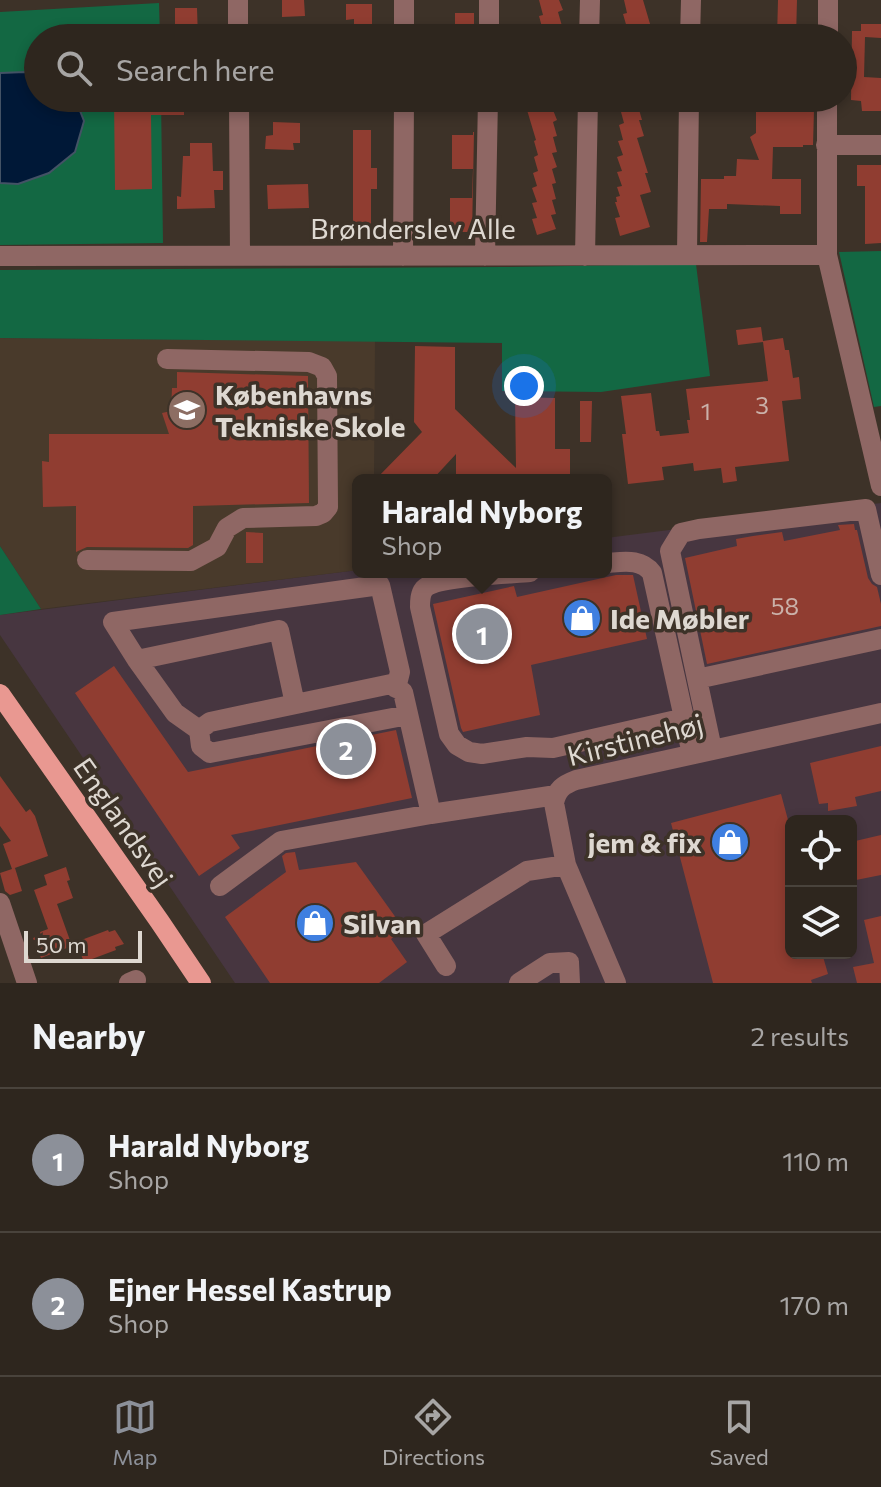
<!DOCTYPE html>
<html lang="en">
<head>
<meta charset="utf-8">
<style>
  :root { --surface:#2e261e; --page:#362e27; --text:#f1f3f6; --muted:#a7a5a4; --line:#49433c; --accent:#8c9099 }
  body { margin:0; font-family:Commissioner,sans-serif; background:var(--page); color:var(--text) }
  .controls { position:absolute; right:24px; bottom:24px; display:grid; overflow:hidden; border-radius:12px; box-shadow:0 4px 12px #0003 }
  .controls button { width:72px; height:72px; display:grid; place-items:center; padding:0; border:0; border-bottom:2px solid var(--line); background:var(--surface); color:var(--text); font:40px sans-serif }
  .scale { position:absolute; left:24px; bottom:20px; width:118px; box-sizing:border-box; padding-left:8px; border:4px solid #ded8d1; border-top:0; font-size:22px; line-height:28px; white-space:nowrap; color:#ded8d1; -webkit-text-stroke:6px #3d3228; paint-order:stroke }
  .you { position:absolute; left:524px; top:386px; width:28px; height:28px; margin:-20px; border:6px solid #fff; border-radius:50%; background:#1a73e8; box-shadow:0 0 0 12px #1a73e833 }
  .badge { display:grid; place-items:center; width:52px; height:52px; border-radius:50%; background:var(--accent); color:#fff; font-size:26px; font-weight:700 }
  .pin { position:absolute; translate:-50% -50%; border:4px solid #fff; box-shadow:0 2px 8px #0006 }
  .popup { position:absolute; left:352px; top:474px; width:260px; height:104px; box-sizing:border-box; display:grid; place-content:center; border-radius:12px; background:var(--surface); filter:drop-shadow(0 2px 6px #0005); font-size:26px; white-space:nowrap; color:var(--muted) }
  .popup b { font-size:30px; color:var(--text) }
  .popup::after { content:''; position:absolute; left:50%; top:100%; margin-left:-16px; border:16px solid transparent; border-top-color:var(--surface) }
  .list { margin:0; padding:0; list-style:none }
  h2 { display:flex; justify-content:space-between; align-items:center; height:104px; margin:0; padding:0 32px; font-size:34px }
  h2 small { font-size:26px; font-weight:400; color:var(--muted) }
  .list li { display:grid; grid-template-columns:52px 1fr auto; gap:24px; align-items:center; box-sizing:border-box; height:144px; padding:0 32px; border-top:2px solid var(--line) }
  .list b { display:block; font-size:30px; white-space:nowrap }
  .list p { margin:0; font-size:26px; white-space:nowrap; color:var(--muted) }
  .list em { font-size:26px; font-style:normal; color:var(--muted) }
  .icon { flex:none; width:44px; height:44px; fill:none; stroke:currentColor; stroke-width:2; stroke-linecap:round; stroke-linejoin:round }
  .map { position:relative; flex:none; width:881px; height:983px; overflow:hidden }
  .search { position:absolute; background:var(--surface); box-shadow:0 4px 12px #0003; left:24px; right:24px; top:24px; height:88px; display:flex; align-items:center; gap:20px; box-sizing:border-box; padding:0 28px; border-radius:44px; color:var(--muted); font-size:30px }
  .sheet { height:392px; background:var(--surface) }
  nav { display:flex; justify-content:space-around; align-items:center; box-sizing:border-box; height:112px; border-top:2px solid var(--line); background:var(--surface); font-size:22px; color:var(--muted) }
  nav a { display:grid; justify-items:center; gap:4px }
  nav .on { color:var(--accent) }
  .map>svg:first-child { display:block }
  .industrial { fill:#473640; fill-rule:evenodd }
  .built { fill:#493a2b }
  .green { fill:#136843 }
  .water { fill:#001837; stroke:#435265; stroke-width:2 }
  .building { fill:#903d31 }
  .lines { fill:none; stroke-linecap:round; stroke-linejoin:round }
  .minor { stroke:#8f6764; stroke-width:20 }
  .major { stroke:#e99891; stroke-width:20 }
  .labels { text-anchor:middle; dominant-baseline:central; stroke-width:7; stroke-linejoin:round; paint-order:stroke }
  .number-label { font-size:24px; fill:#cab1a9 }
  .street-label { font-size:28px; fill:#ded8d1; stroke:#3d3228 }
  .poi-label { font-size:28px; font-weight:bold; fill:#ded8d1; stroke:#3d3228; text-anchor:start }
</style>
</head>
<body>
<div class="map">
<svg width="881" height="983" viewBox="0 0 881 983">
  <rect width="100%" height="100%" fill="#3d3228"/>
  <!-- industrial -->
  <path class="industrial" d="M881,503V983H235L0,635V615L358,570V572H606V538ZM791,821H851V953H791Z"/>
  <!-- built -->
  <path class="built" d="M0,338L375,341L374,480H358V570L41,609L0,546Z"/>
  <!-- green -->
  <path class="green" d="M159,3L160,38H38V98H161L163,243L0,245V12Z
    M881,251V406L874,407L839,252Z
    M696,264L710,376L601,392L502,391V343L0,338V270L503,267Z
    M0,546L41,609L0,615Z"/>
  <!-- water -->
  <path class="water" d="M25,72L38,75V98H75L84,121L75,152L49,173L18,184L0,183V73Z"/>
  <!-- building -->
  <path class="building" d="M282,0H304L305,16L282,17Z
    M539,0H559L563,10L558,12L562,26L557,28L561,38H545L539,16L543,15Z
    M624,0H643L653,34L640,38H630L623,14L627,13Z
    M778,0H797L796,38H777Z
    M346,4H372V38H354V19L346,20Z
    M175,8H197L198,38H175Z
    M455,13H474V38H455Z
    M861,24H881V38L865,37L864,77L881,78V111H862L861,101L851,100L852,31H861Z
    M114,98H184V115H151L152,189L115,190Z
    M756,98H797V109L814,110L813,145H803V147H773L772,179H801V214H780V206L727,204V209H709L707,242H700L701,179H724V176H736L737,159L759,160L750,137L756,133Z
    M524,100H549L557,120L553,122L557,136L553,137L557,152L552,153L557,167L552,169L556,183L552,184L556,199L552,200L556,214L551,215L556,229L537,235L532,219L537,218L532,203L537,202L532,188L537,186L533,173L538,171L534,157L538,155L534,141L536,140Z
    M638,106L642,120H639L644,136L637,138L648,173H645L651,192L640,195L650,227L620,236L615,218L620,217L615,202H617L616,197L620,196L617,187L622,186L617,172L622,171L617,157L623,155L618,141L623,140L619,125L624,123L621,112Z
    M273,122L300,123V143H293L294,150L265,149L266,136L273,135Z
    M353,130H371V168H377V189H371V227H353Z
    M473,132H474L472,235L471,232H450V198H472L473,169H452V135H473Z
    M190,143H212L213,171H223V190H214L215,208L177,209V196L181,197L183,156H190Z
    M857,165H881V243L865,244V186H857Z
    M308,184L309,208L268,209L267,185Z
    M761,327L763,341L783,338L785,350H789L793,378L799,377L801,399L782,401L789,461L735,467L737,481L723,483L721,468L694,471L693,463L662,467L664,480L628,484L622,434H626L621,396L651,393L656,431H659L660,436L689,433L687,420H690L686,389L768,381L763,342L738,345L736,330Z
    M415,346L455,347V409L516,468L515,397L555,398V449H570V480H456V454L432,480H375L422,432L414,422Z
    M177,372L308,376L309,503L193,506V545L188,548L87,547L76,552V506L43,507L42,461L49,462V434H169L162,413L171,411L172,388H177Z
    M580,401H592L591,442H580Z
    M854,524L855,530H857L868,578L872,584L877,587L881,604V626L707,664L685,558L737,546L736,539L753,536L782,532L784,541L840,530L838,525Z
    M246,532L263,533V563H246Z
    M616,575H633L647,639L531,665L540,715L463,732L461,728L433,604L514,586L517,597Z
    M114,666L188,772L396,730L412,798L231,835L240,848L199,876L75,693Z
    M881,746V791L855,797L857,806L828,811V803L819,804L810,763Z
    M0,776L26,812L30,809L35,816L48,856L12,869L3,844L11,841L0,826Z
    M781,794L791,831V953H822L828,974L811,980L812,983H713L671,823Z
    M881,835V875L851,881V842Z
    M295,852L299,870L356,862L404,929L391,939L407,962L379,983H270L225,917L286,872L282,856L286,853Z
    M66,867L70,880L67,881L73,898L57,904L72,946L41,958L33,938L41,935L40,932L48,929L34,890L47,885L44,875Z
    M15,868L22,891L10,895L5,891L0,873Z
    M881,916V983H857L853,967L874,963L864,920Z
    M108,930L109,932L115,930L124,944L115,947L116,950L84,962L76,942Z"/>
  <g class="lines">
    <!-- minor -->
    <path class="minor" d="M238,0V38
      M404,38V0
      M489,38V0
      M589,38L590,0
      M690,38L691,0
      M828,38V0
      M239,98L240,256
      M827,98V255L881,486
      M826,145H881
      M687,254L689,98
      M0,256L827,255
      M403,256L404,98
      M485,256L488,98
      M585,256L588,98
      M87,560L191,561L217,547L227,528L243,518L316,516L323,513L328,507L327,376L322,367L309,362L167,359
      M606,563C623,562 641,558 652,573L692,754
      M530,572C510,574 435,576 424,589C420,594 420,601 420,607L449,734L457,745L469,752L482,754L527,747L553,748L685,718
      M137,660L279,630L295,704
      M697,679L670,551L681,533L699,529L866,509L881,575
      M408,715L210,753L201,746L199,730L210,722L391,684L403,692L431,814L556,795
      M199,730L175,713L137,660L113,622L380,585L400,672L396,688
      M712,749L697,679L881,639
      M220,886L281,841L431,814
      M0,903L27,983
      M446,966L426,934L527,871L566,865
      M129,983L136,980
      M519,983L550,963L569,962L570,983
      M616,983L566,865L554,803C557,789 563,785 576,780L881,713"/>
    <!-- major -->
    <path class="major" d="M0,694L160,922L201,983"/>
  </g>
  <!-- icons -->
  <defs>
    <symbol id="university-disc" viewBox="-11 -11 22 22"><circle r="9.5" fill="#8d6e63" stroke="#3d3228"/><path d="M0-5L7-2L0 1L-7-2ZM-4 1L0 2.5L4 1V4Q0 6-4 4Z" fill="#fff"/></symbol>
    <symbol id="shop-disc" viewBox="-11 -11 22 22"><circle r="9.5" fill="#3f7fe0" stroke="#3d3228"/><path d="M-5-2.5h2.3a2.7 3.5 0 0 1 5.4 0H5L5.5 6h-11ZM-1.5-2.5h3a1.5 2.3 0 0 0-3 0Z" fill="#fff"/></symbol>
  </defs>
  <g fill-rule="evenodd">
    <use href="#university-disc" x="165" y="388" width="44" height="44"/>
    <use href="#shop-disc" x="560" y="596" width="44" height="44"/>
    <use href="#shop-disc" x="708" y="820" width="44" height="44"/>
    <use href="#shop-disc" x="293" y="901" width="44" height="44"/>
  </g>
  <g class="labels">
    <!-- number labels -->
    <g class="number-label">
      <text x="762" y="404">3</text>
      <text x="706" y="410">1</text>
      <text x="785" y="605">58</text>
    </g>
    <!-- street labels -->
    <g class="street-label">
      <text x="413" y="228">Brønderslev Alle</text>
      <text transform="translate(635 739) rotate(-14)">Kirstinehøj</text>
      <text transform="translate(124 822) rotate(55)">Englandsvej</text>
    </g>
    <!-- poi labels -->
    <g class="poi-label">
      <text x="215" y="394">Københavns<tspan x="215" dy="32">Tekniske Skole</tspan></text>
      <text x="610" y="618">Ide Møbler</text>
      <text x="702" y="842" text-anchor="end">jem &amp; fix</text>
      <text x="343" y="923">Silvan</text>
    </g>
  </g>
</svg>
<div class="controls">
<button><svg class="icon" aria-label="locate" viewBox="0 0 24 24"><circle cx="12" cy="12" r="6"/><path d="M12 2v4M12 18v4M2 12h4M18 12h4"/></svg></button>
<button><svg class="icon" aria-label="layers" viewBox="0 0 24 24"><path d="M12 4l9 5-9 5-9-5zM3 14l9 5 9-5"/></svg></button>
</div>
<div class="scale">50 m</div>
<div class="you"></div>
<div class="pin badge" style="left:482px;top:634px">1</div>
<div class="popup"><b>Harald Nyborg</b>Shop</div>
<div class="pin badge" style="left:346px;top:749px">2</div>
<div class="search"><svg class="icon" aria-label="search" viewBox="0 0 24 24"><circle cx="10" cy="10" r="6"/><path d="M15 15l6 6"/></svg>Search here</div>
</div>
<section class="sheet">
<h2>Nearby<small>2 results</small></h2>
<ul class="list">
<li><span class="badge">1</span><div><b>Harald Nyborg</b><p>Shop</p></div><em>110 m</em></li>
<li><span class="badge">2</span><div><b>Ejner Hessel Kastrup</b><p>Shop</p></div><em>170 m</em></li>
</ul>
</section>
<nav>
<a class="on"><svg class="icon" aria-label="map" viewBox="0 0 24 24"><path d="M3 6l6-2 6 2 6-2v14l-6 2-6-2-6 2zM9 4v14M15 6v14"/></svg>Map</a>
<a><svg class="icon" aria-label="directions" viewBox="0 0 24 24"><path d="M12 3l9 9-9 9-9-9zM9 14v-3h6M13 9l2 2-2 2"/></svg>Directions</a>
<a><svg class="icon" aria-label="saved" viewBox="0 0 24 24"><path d="M7 4h10v16l-5-4-5 4z"/></svg>Saved</a>
</nav>
</body>
</html>
